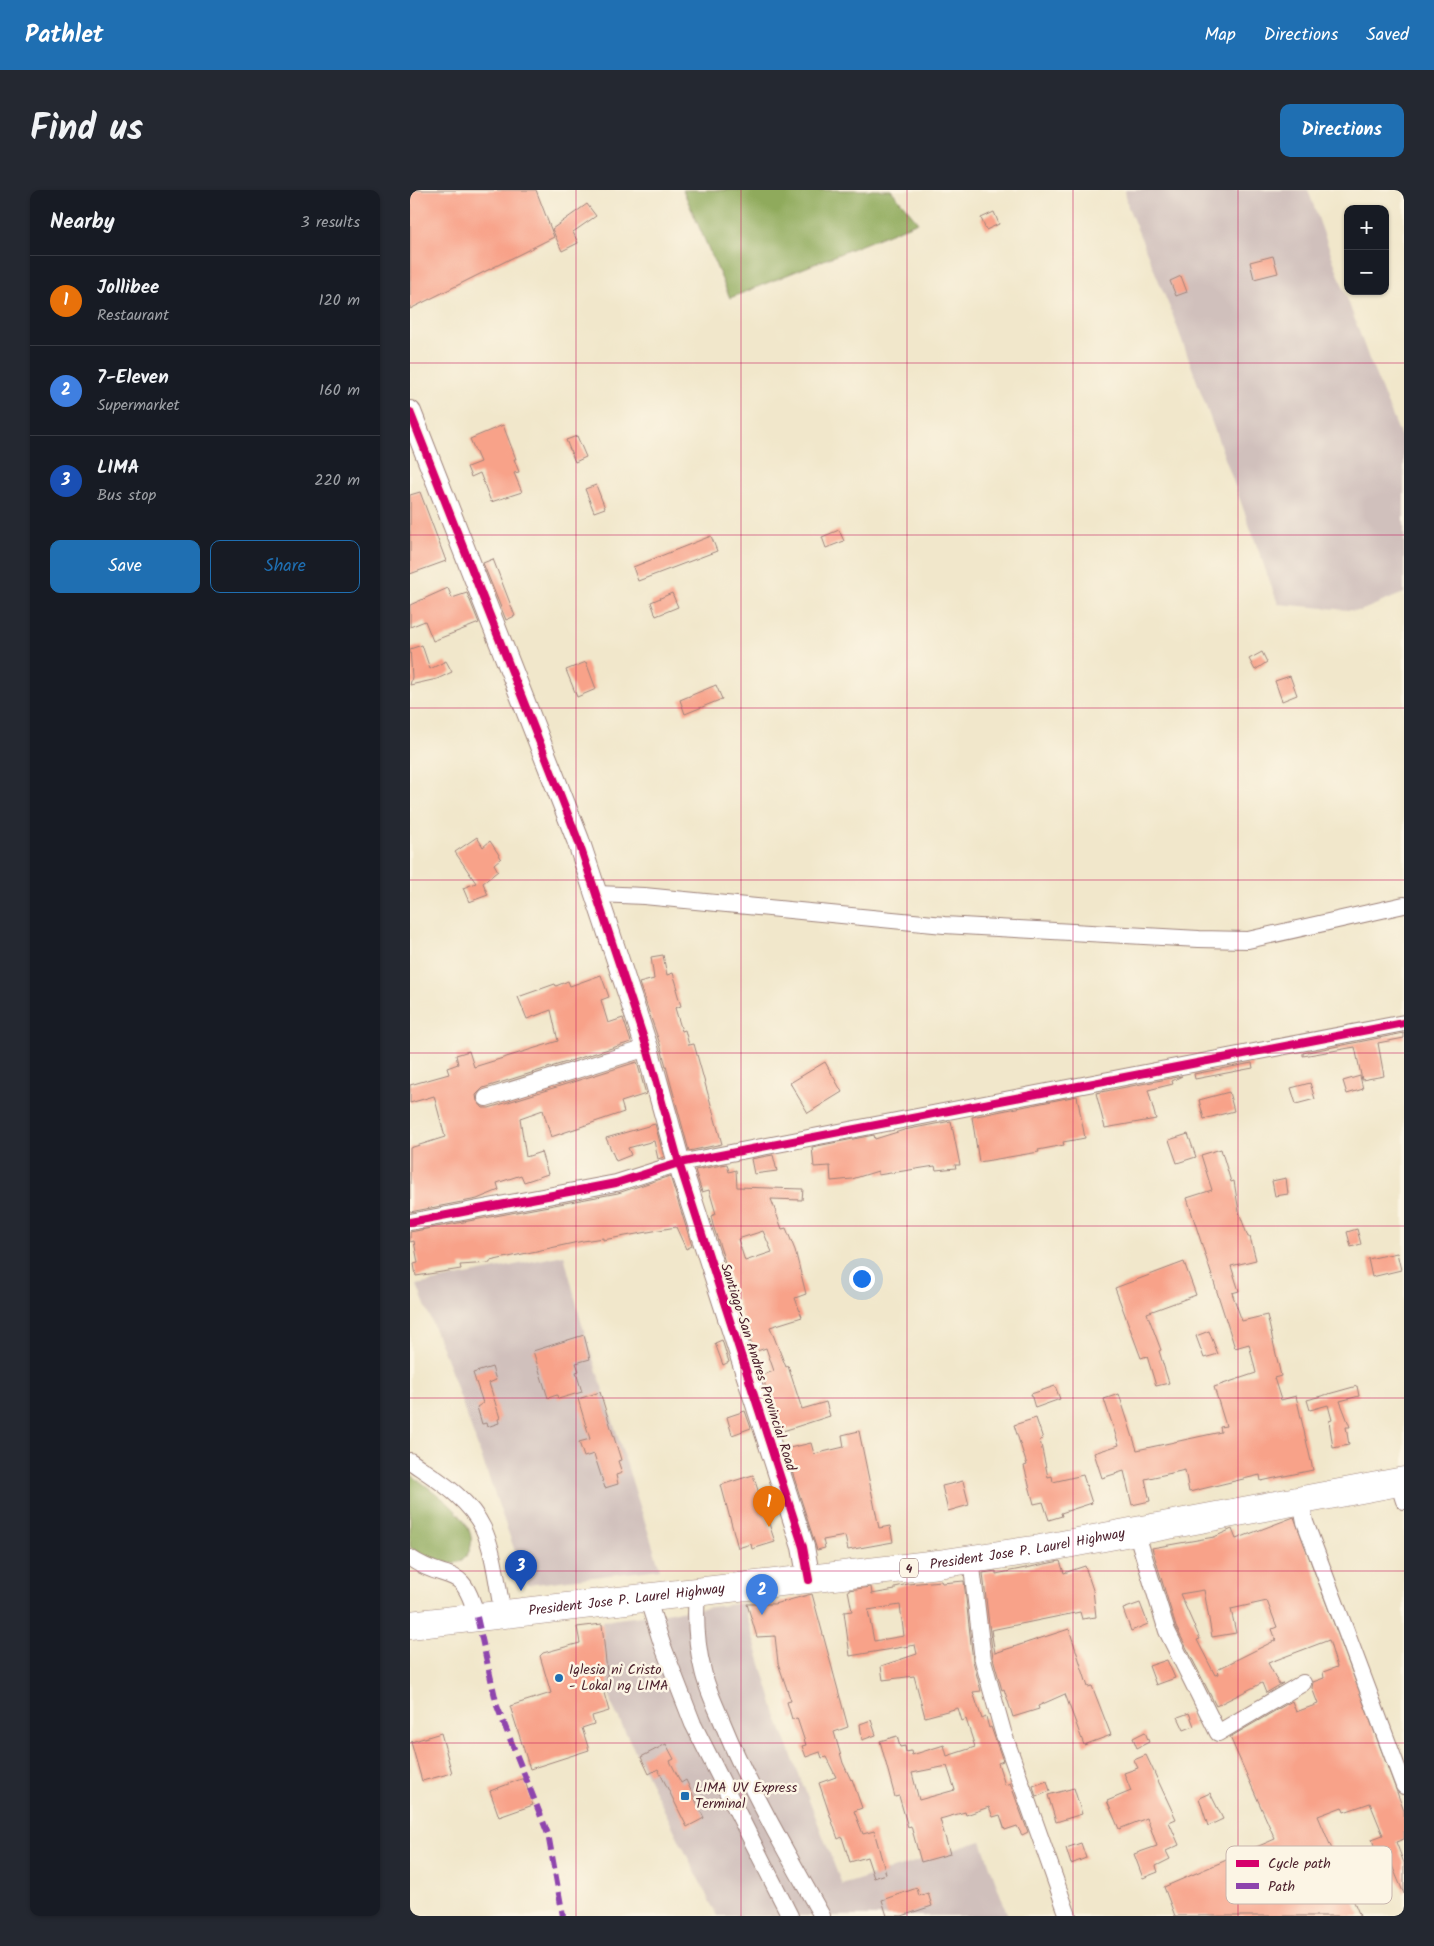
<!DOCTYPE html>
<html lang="en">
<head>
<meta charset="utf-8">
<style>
  :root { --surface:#171b24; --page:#242831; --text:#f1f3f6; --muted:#9ea1a6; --line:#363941; --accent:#1f6fb2 }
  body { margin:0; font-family:Kalam,sans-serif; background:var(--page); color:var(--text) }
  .controls { position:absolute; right:15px; top:15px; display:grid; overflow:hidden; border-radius:10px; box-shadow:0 1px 4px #0004 }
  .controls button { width:45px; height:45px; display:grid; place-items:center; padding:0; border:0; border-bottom:1px solid var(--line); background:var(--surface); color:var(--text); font:25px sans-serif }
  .you { position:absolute; left:451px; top:1088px; width:18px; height:18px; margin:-12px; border:4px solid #fff; border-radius:50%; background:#1a73e8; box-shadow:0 0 0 8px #1a73e833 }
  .badge { display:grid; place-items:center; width:32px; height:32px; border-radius:50%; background:var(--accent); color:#fff; font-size:16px; font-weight:700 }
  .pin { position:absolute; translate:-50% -41px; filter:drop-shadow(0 1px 2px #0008) }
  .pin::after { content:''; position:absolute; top:26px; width:18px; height:15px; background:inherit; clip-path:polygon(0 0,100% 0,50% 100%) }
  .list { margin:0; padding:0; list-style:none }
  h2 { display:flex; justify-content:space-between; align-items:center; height:65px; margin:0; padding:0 20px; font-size:21px }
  h2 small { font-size:16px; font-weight:400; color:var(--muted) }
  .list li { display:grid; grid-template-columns:32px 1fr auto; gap:15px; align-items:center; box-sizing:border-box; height:90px; padding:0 20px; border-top:1px solid var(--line) }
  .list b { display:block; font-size:19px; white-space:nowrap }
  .list p { margin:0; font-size:16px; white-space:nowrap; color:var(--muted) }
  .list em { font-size:16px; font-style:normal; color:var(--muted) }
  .actions { display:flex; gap:10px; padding:15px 20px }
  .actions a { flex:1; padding:11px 0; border:1px solid var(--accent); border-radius:10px; text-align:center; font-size:18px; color:var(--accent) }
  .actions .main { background:var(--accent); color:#fff }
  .map { position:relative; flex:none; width:994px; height:1726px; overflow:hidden; border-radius:10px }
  header { display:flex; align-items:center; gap:30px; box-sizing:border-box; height:70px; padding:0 25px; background:var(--accent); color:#fff }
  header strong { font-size:24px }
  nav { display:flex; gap:28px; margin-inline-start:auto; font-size:18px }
  .intro { display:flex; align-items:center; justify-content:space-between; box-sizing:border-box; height:120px; padding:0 30px }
  h1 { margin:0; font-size:35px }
  .button { padding:12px 22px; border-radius:10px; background:var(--accent); color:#fff; font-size:18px; font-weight:700 }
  main { display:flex; gap:30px; padding:0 30px }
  aside { flex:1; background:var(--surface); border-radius:10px; box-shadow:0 1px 4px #0004 }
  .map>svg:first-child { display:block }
  .industrial { fill:#d0c0bc }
  .forest { fill:#8faa5c; stroke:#6c6444 }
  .building { fill:#f8a289; fill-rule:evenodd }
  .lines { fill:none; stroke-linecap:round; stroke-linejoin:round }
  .street-casing { stroke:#9e837b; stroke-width:18 }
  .secondary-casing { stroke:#9e837b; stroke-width:24 }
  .highway-casing { stroke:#9e837b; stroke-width:29 }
  .street { stroke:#fff; stroke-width:16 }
  .secondary { stroke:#fff; stroke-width:22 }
  .highway { stroke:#fff; stroke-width:28 }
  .quiet { stroke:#8e44ad; stroke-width:6; stroke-dasharray:12 6; stroke-linecap:butt }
  .cycleway-casing { stroke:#fcf5e5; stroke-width:11 }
  .cycleway { stroke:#d6006c; stroke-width:8 }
  .grid { fill:none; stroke:#c2185b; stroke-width:1; stroke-opacity:0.55 }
  .poi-dot { fill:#1f6fb2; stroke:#fcf5e5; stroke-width:2 }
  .labels { text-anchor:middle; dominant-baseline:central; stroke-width:5; stroke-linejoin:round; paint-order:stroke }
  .shield { fill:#fcf5e5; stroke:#7f5f63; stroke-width:1 }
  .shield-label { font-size:12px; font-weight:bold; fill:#4a1f2b }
  .street-label { font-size:14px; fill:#4a1f2b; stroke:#fcf5e5 }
  .poi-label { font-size:14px; fill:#4a1f2b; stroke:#fcf5e5; text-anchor:start }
  .key { fill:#fcf5e5; stroke:#c7b5ad; stroke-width:1 }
  .key-label { font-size:14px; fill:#4a1f2b }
</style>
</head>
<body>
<header>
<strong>Pathlet</strong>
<nav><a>Map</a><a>Directions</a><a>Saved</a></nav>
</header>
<div class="intro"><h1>Find us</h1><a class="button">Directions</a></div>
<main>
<aside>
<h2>Nearby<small>3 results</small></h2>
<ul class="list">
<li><span class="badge" style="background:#e8710a">1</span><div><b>Jollibee</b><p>Restaurant</p></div><em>120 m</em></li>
<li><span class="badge" style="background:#3f7fe0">2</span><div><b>7-Eleven</b><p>Supermarket</p></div><em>160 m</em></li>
<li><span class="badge" style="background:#1a4fb4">3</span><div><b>LIMA</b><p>Bus stop</p></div><em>220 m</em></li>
</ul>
<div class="actions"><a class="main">Save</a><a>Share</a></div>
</aside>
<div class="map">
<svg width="994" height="1726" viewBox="0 0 994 1726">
  <rect width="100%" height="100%" fill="#fcf5e5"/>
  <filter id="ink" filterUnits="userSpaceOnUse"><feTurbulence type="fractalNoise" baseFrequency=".02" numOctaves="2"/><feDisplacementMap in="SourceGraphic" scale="10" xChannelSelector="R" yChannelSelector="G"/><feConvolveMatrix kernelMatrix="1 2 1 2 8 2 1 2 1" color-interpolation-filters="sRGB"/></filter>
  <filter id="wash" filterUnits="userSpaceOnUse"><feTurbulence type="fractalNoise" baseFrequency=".0096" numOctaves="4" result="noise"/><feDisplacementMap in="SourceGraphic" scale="20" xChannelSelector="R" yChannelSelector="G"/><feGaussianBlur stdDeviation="1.12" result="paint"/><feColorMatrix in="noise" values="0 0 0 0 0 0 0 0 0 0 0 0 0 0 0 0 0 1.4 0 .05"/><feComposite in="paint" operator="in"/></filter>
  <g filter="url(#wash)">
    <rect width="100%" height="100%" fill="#f1e7cb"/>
    <!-- industrial -->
    <path class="industrial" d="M715,0H898L959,169L994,254V403L950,421L868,414L762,123L718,17Z
      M154,1065L171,1131L250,1379L117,1395L38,1173L7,1095Z
      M333,1413L367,1528L432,1695L571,1651L598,1726H307L201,1513L192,1431Z"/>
    <!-- forest -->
    <path class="forest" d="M273,0H481L508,32L320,108Z
      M0,1284C22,1301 85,1339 52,1371C36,1377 12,1367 0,1357Z"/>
    <g id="blocks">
      <!-- building -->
      <path class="building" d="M0,0H126L144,47L0,119Z
        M177,14L186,26L163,42L168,53L152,61L142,39Z
        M584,22L589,34L576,40L571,28Z
        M863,66L868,83L844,89L840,72Z
        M771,86L777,102L766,106L760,91Z
        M93,235L106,269H104L109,282L104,283L112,302L81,312L70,283L61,287L57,277L70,272L60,249Z
        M167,246L176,267L165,272L156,250Z
        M186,295L195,318L184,322L175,299Z
        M10,302L36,371L0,384V305Z
        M429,340L434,351L416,358L412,347Z
        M301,346L307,361L228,391L223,377Z
        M83,369L105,426L96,430L73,373Z
        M38,398L42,408L57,403L69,433L23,451L15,431L0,437V415Z
        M262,403L268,417L246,426L241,412Z
        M12,455L20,479L36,471L42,482L27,489L0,495L2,487L0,459Z
        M852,462L857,472L845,480L839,469Z
        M176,472L186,499L167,507L156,480Z
        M880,486L887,505L872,511L865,491Z
        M306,495L312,509L275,524L270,510Z
        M67,647L73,657L80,651L91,668L84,674L88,681L73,693L78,705L59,712L53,698L66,693L45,662Z
        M253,765L257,785L263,783L268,799H266L271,816L265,818L272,841L275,840L279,855L284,854L312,954L279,961L250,854L229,793L244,789L241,767Z
        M191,785L199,807L191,810L198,833L213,828L221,852L73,898L66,905L67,911L73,918H79L227,872L236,904L211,912L214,922L141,947L133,920L110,928L116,967L131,962L138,984L114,992L111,985L87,993L89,1000L67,1009L0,1022V958L35,947L24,906L0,913V895L39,884L37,878L48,874L46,865L59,861L64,877L148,851L141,820L117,829L108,807L145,794L146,796L158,791L160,796Z
        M994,843V848L968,853L974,886L952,890L945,857L893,866V863Z
        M415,872L432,902L398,923L380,893Z
        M842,873L843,878L785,889L784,884Z
        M772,886L762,891L763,894L738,900L746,929L695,938L686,903Z
        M950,886L953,899L937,904L933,891Z
        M900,893L905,909L886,914L881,898Z
        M819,902L824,921L794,929L789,910Z
        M667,906L675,948L653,952L654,955L628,960L629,962L569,972L562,927Z
        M541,931L550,975H545L546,978L526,980L525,976L468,985V981L442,989L421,991L420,976L404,977L402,957L464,945L465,949L494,940Z
        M245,934L254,967L248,969L244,951L218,958L221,965L206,971L196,948Z
        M778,944L786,967L767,973L759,950Z
        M811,959L821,992L824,991L829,1022L838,1047H840L846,1070L821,1076L829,1101L822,1103L832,1131L857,1125L871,1186L864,1188L871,1210L886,1206L903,1280L851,1291L850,1285L779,1302L775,1280L735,1289L740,1311L722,1315L714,1281L692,1288L684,1263L709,1255L694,1209L709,1204L727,1260L811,1242L810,1237L816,1236L804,1197L846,1183L839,1154L825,1158L777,1008L802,1000L791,965Z
        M363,965L367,981L344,984L341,969Z
        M317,974L319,982L326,980L327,997L393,999L392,1010L361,1009L372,1039L376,1038L385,1060L396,1104L385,1108L392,1127L360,1137L376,1177L378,1176L392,1219L416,1212L420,1226L370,1242L352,1185L364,1181L356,1158L344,1162L303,1035L301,1026L306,1024L299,1000L292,1002L285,980ZM353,1041L362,1062L335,1071L328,1049Z
        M260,986L282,1056L276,1059L266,1037L193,1050V1048L173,1051L80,1071V1073L50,1075L51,1079L6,1086L4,1074L8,1073L4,1051L0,1052V1042L208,1003Z
        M876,988L878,1004L865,1006L862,991Z
        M947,1039L951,1054L941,1057L937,1042Z
        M987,1063L991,1080L962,1087L958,1069Z
        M774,1072L786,1105L737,1123L751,1160L749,1161L759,1193L746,1196L737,1166L731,1168L705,1098Z
        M799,1141L808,1164L794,1168L786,1146Z
        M174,1145L180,1169L166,1173L169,1181L166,1182L172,1202L148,1209L147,1205L138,1208L123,1161Z
        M312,1150L319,1172L313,1175L305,1153Z
        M82,1177L86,1190L79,1193L90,1228L88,1229L89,1233L77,1237L76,1233L72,1234L67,1217L73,1213L63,1183Z
        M645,1196L650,1209L625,1218L621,1204Z
        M947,1196L949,1206L930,1211L940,1237H936L939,1255L923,1258L919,1231L922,1230L918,1215L900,1220L897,1210Z
        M190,1202L211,1270L208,1271L212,1283L206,1285L208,1294L195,1298L184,1264L174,1267L169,1252L180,1249L168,1209Z
        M335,1221L341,1238L322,1245L317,1227Z
        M626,1228L633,1249L630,1250L638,1287L642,1286L643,1292L673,1285L682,1313L651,1323L652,1326L639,1330L633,1312L624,1314L614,1276L617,1275L604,1235Z
        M449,1241L469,1338L480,1336L483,1352L438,1360L435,1346L413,1350L415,1358L407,1360L375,1259L401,1253L404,1264L434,1257L432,1245Z
        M343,1285L365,1352L342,1359L341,1354L328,1358L311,1295Z
        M553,1291L559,1315L538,1321L532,1296Z
        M884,1327L994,1621V1649L986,1652L994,1673V1704L975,1659L966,1662L962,1649L973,1645L960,1613L934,1622L932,1617L908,1626L950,1726H765L754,1697L865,1649L820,1547L882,1511L886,1522L908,1514L902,1498L903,1492L914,1488L913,1482L927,1477L919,1450L858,1473L869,1494L873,1493L856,1503L852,1493L806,1516L766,1437L742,1358L804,1347L822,1339L826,1349ZM794,1400L802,1447L826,1443L821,1419L857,1411L867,1437L862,1439L866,1450L808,1479L809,1484L805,1485L787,1450L790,1449L770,1404Z
        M650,1371L654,1383L675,1376L683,1400L686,1427L672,1429L670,1422L581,1440L585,1463L659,1439L678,1497L682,1496L701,1545L674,1555L655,1504L628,1516L629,1519L603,1527L594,1499L592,1500L583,1468L573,1383L586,1381V1384Z
        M531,1391L532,1393L554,1391L563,1471L571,1501L563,1502L572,1529L576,1527L579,1538L581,1537L593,1571L588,1573L595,1595L600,1593L618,1642L612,1645L607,1636L595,1640L590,1625L583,1627L579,1617L556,1625L555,1622L530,1629L540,1664L511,1672L501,1636L498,1637L489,1606L485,1607L470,1551L487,1546L490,1557L495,1556L496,1562L501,1561L502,1565L534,1555L537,1566L565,1557L556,1529L552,1531L548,1518L515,1527L504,1486L473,1490L471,1476L507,1464L505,1455L440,1466L434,1422L442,1421L438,1400L461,1397L462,1404L485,1400V1397L498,1394ZM490,1415L494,1446L464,1451L458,1420ZM537,1576L545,1600L509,1610L502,1583Z
        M402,1404L438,1537L424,1542L433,1573L441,1590L442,1589L452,1618L444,1621L453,1644L464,1641L476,1684L464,1688L457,1667L440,1672L432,1647L428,1649L409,1593L426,1587L416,1567L412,1568L410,1562L396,1567L392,1556L396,1555L387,1528L382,1529L377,1512L381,1511L368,1473L365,1446L347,1447L337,1414H364Z
        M730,1413L738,1434L721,1441L713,1419Z
        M192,1434L199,1501L194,1503L199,1521L182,1526L184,1534L172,1538L179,1560L120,1579L100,1516L141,1503L130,1466L133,1463L170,1453L167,1437Z
        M757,1470L765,1488L746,1495L739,1476Z
        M779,1523L784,1536L774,1540L768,1527Z
        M461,1530L466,1545L452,1550L450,1534Z
        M735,1542L739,1552L727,1558L723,1548Z
        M31,1543L42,1583L12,1591L1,1552Z
        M256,1554L264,1569L260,1571L271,1593L276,1590L294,1628L277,1637L248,1579L239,1584L231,1567Z
        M736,1565L766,1629L759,1632L769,1655L756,1661L760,1669L746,1676L748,1682L733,1688L724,1664L747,1656L737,1628L709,1639L697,1611L721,1601L714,1583L728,1578L724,1570Z
        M114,1588L123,1615L89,1627L80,1601Z
        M637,1591L640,1601L626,1607L623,1596Z
        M664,1598L672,1624L646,1632L638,1605Z
        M800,1603L813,1629L798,1636L789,1608Z
        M671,1653L676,1668L661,1674L656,1658Z
        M507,1698L509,1706L518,1703L522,1716L492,1726H477L472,1710Z"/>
    </g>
  </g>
  <g filter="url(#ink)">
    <use href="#blocks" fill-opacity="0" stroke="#9e837b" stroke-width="1"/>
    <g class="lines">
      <defs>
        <path id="street" d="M188,704L234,706L534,735L789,749L838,750L994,715
          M76,908L237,858
          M0,1032L206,993L269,973L994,833
          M0,1271C26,1289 59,1308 73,1338C85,1364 87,1396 93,1424
          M988,1292L994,1311
          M891,1311L895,1332L994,1596
          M726,1341L757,1441L808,1543L893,1493
          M0,1368C40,1395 51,1370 67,1427
          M561,1369L573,1470L593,1542L658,1726
          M287,1402C285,1428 286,1454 293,1481C297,1499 306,1517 313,1534C340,1600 377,1663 412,1726
          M237,1407L252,1454L283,1534L380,1726"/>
        <path id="secondary" d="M0,222L168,650L237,858L269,973L393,1357L399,1390"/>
        <g id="highway">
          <path id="s1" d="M0,1435L528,1374L630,1359L994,1291"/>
        </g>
      </defs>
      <!-- street casing -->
      <use href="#street" class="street-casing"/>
      <!-- secondary casing -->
      <use href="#secondary" class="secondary-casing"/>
      <!-- highway casing -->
      <use href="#highway" class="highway-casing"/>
      <!-- street -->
      <use href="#street" class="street"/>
      <!-- secondary -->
      <use href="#secondary" class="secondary"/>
      <!-- highway -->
      <use href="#highway" class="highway"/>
      <!-- quiet -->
      <path class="quiet" d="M67,1427L87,1516L138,1644L153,1726"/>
      <defs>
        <path id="cycleway" d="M0,222L168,650L237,858L269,973L393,1357L399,1390
          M0,1032L206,993L269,973L994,833"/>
      </defs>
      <!-- cycleway casing -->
      <use href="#cycleway" class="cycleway-casing"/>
      <!-- cycleway -->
      <use href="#cycleway" class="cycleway"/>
    </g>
  </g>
  <!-- grid -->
  <path class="grid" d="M166,0V1726M331,0V1726M497,0V1726M663,0V1726M828,0V1726M0,173H994M0,345H994M0,518H994M0,690H994M0,863H994M0,1036H994M0,1208H994M0,1381H994M0,1553H994"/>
  <!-- markers -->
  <g class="poi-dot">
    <circle cx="149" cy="1488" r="5"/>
    <rect x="270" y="1601" width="10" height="10" rx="2.5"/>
  </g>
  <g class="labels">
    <!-- shield labels -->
    <rect class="shield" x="490" y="1368.5" width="18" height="19" rx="4"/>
    <g class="shield-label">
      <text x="499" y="1378">4</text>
    </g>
    <!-- street labels -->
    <g class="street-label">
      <text transform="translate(348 1177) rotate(72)">Santiago-San Andres Provincial Road</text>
      <text stroke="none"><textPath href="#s1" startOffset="622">President Jose P. Laurel Highway</textPath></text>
      <text stroke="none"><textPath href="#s1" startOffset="218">President Jose P. Laurel Highway</textPath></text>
    </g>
    <!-- poi labels -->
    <g class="poi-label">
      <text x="159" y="1480">Iglesia ni Cristo<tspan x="159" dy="16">- Lokal ng LIMA</tspan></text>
      <text x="285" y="1598">LIMA UV Express<tspan x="285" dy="16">Terminal</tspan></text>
    </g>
  </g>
  <!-- legend -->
  <rect x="816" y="1656" width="166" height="58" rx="8" class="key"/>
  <rect x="826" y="1670" width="23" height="7" fill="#d6006c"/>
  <rect x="826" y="1693" width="23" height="6" fill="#8e44ad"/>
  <g class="key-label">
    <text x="858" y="1678">Cycle path</text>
    <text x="858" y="1701">Path</text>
  </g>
</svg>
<div class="controls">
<button>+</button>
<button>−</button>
</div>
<div class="you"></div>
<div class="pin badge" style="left:359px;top:1337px;background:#e8710a">1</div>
<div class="pin badge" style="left:352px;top:1425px;background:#3f7fe0">2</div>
<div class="pin badge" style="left:111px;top:1401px;background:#1a4fb4">3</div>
</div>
</main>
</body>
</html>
